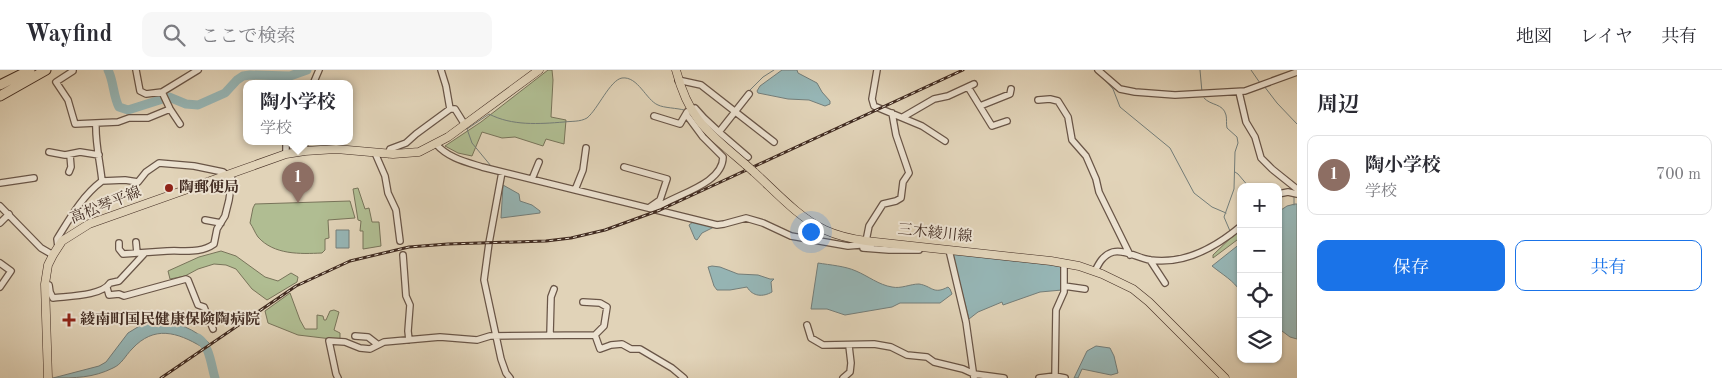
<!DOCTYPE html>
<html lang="ja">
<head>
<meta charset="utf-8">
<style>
  :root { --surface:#fff; --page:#f7f7f7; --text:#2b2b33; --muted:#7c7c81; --line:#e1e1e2; --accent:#1a73e8 }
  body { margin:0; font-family:"Old Standard TT","Noto Serif JP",serif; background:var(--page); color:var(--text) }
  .controls { position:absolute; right:15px; bottom:15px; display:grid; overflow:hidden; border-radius:10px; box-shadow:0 1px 4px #0004 }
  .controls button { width:45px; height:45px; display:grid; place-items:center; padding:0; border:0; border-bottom:1px solid var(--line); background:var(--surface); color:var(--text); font:25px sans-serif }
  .you { position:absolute; left:810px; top:161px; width:18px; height:18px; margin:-12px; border:4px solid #fff; border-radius:50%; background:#1a73e8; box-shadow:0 0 0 8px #1a73e833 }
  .badge { display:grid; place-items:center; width:32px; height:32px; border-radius:50%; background:var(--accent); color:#fff; font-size:16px; font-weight:700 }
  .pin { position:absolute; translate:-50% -41px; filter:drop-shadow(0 1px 2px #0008) }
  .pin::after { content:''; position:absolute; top:26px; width:18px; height:15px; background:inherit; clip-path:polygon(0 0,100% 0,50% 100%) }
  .popup { position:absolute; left:243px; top:10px; width:110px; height:65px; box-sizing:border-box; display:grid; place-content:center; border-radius:10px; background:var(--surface); filter:drop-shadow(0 1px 4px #0005); font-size:16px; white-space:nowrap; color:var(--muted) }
  .popup b { font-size:19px; color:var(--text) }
  .popup::after { content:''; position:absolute; left:50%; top:100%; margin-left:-10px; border:10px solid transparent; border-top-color:var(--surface) }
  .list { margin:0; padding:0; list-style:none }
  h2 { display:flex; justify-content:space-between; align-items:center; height:65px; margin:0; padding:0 20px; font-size:21px }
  h2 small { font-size:16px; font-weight:400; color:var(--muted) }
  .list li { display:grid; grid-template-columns:32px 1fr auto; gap:15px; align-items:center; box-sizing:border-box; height:80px; margin:0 10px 10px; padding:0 10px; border:1px solid var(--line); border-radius:10px }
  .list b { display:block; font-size:19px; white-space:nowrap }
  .list p { margin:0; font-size:16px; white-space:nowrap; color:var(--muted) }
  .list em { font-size:16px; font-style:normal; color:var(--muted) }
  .actions { display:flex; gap:10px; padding:15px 20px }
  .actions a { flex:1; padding:11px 0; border:1px solid var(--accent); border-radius:10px; text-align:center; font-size:18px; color:var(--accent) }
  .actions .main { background:var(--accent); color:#fff }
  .icon { flex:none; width:28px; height:28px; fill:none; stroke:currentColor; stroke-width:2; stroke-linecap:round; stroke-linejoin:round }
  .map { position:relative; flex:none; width:1297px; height:308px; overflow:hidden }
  header { display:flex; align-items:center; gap:30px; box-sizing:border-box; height:70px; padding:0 25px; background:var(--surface); border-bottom:1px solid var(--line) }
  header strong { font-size:24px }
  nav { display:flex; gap:28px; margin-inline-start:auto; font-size:18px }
  .search { width:350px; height:45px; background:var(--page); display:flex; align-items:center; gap:12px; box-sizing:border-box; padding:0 18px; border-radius:10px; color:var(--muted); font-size:19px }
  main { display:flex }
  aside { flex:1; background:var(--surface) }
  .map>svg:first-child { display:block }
  .green { fill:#b0bd92; stroke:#78745a }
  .water { fill:#96b6b6; stroke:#747e7a }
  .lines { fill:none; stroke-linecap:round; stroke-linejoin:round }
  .stream { stroke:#747e7a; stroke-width:1 }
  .river { stroke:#96b6b6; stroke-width:9 }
  .minor-casing { stroke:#695547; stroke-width:8 }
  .major-casing { stroke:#412b21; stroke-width:9 }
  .highway-casing { stroke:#412b21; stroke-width:11 }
  .minor { stroke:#ece2d1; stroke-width:5.5 }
  .major { stroke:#e1d3b8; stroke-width:8 }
  .highway { stroke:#e1d3b8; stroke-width:9 }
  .rail-casing { stroke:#412b21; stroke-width:3 }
  .rail { stroke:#ece2d1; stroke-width:1; stroke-dasharray:4; stroke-linecap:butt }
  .major-bridge-casing { stroke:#412b21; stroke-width:9; stroke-linecap:butt }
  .major-bridge { stroke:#e1d3b8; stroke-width:8 }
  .poi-dot { fill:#8f2418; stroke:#ece2d1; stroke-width:2 }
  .labels { text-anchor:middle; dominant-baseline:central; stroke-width:4; stroke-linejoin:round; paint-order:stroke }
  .poi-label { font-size:15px; font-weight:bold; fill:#412b21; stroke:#ece2d1; text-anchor:start }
  .street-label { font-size:15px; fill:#412b21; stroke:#ece2d1 }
</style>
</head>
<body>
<header>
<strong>Wayfind</strong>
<div class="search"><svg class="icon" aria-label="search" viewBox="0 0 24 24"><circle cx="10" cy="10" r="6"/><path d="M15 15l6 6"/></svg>ここで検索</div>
<nav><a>地図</a><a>レイヤ</a><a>共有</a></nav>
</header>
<main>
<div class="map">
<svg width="1297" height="308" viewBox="0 0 1297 308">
  <rect width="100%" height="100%" fill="#e1d3b8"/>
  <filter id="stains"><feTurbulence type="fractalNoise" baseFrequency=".004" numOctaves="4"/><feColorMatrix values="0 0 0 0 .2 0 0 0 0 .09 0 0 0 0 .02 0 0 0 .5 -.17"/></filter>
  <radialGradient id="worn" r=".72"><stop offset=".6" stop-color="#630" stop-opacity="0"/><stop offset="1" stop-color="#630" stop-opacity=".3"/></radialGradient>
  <!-- green -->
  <path class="green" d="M548,0H552L553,10L551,47L566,50L564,74L546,69L543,76L515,67L502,68L482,62L472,86L458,83L445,76L481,52Z
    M358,118L365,139L369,138L372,152H379L381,176L363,179V161H360L361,151L358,150L353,119Z
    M350,131L355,148L328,150L329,168L325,169V180L322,183C300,184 274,185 258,167C255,163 253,157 250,153L253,138L255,134Z
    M1241,158V167L1213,188V185Z
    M221,181L236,186L265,207L278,211L291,203L298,207L297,212L267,230L252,219L236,199L226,195L214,194L198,199L185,206L170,209L168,201L199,187Z
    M290,223L300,250L305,259H317V245L323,246L324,250H326L330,241L334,240L339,242L334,260L340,263V270L298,265L268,253L265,241Z"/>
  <!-- water -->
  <path class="water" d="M782,0H797L798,3L817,13L822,22L830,31V34L825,36L809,30L788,29L758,23L757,21L760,16Z
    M503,115L519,124L520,131L532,135L540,141V143L501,148Z
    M1295,134H1297V269L1290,267L1278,258V142L1287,136Z
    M693,152L714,157L702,163L697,170L695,169L689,155Z
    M336,160H349V178H336Z
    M1241,173V222C1233,210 1223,205 1212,196Z
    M952,183L1059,195L1063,200L1062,220L1040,222L1003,235L1002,232L978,242L969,249Z
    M818,193C830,195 845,196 856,201C868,206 879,215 892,217C901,219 910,214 919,214C932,216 933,225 948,217L950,219L952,224L940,233H900L892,237L845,245L827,239H811Z
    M712,196L720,197L738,204L758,205L770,209H774L771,212L772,222C763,227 753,227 747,217L730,220H717L714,216L708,197Z
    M158,251C177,252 195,259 209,273L202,277C177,262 154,255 132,279C125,286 122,294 113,298C93,308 75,308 53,308L99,296L106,292L128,263L146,252Z
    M1096,276L1110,278L1114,286L1118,303L1111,305L1082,299L1078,308H1074L1087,281Z"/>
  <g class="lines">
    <!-- stream -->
    <path class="stream" d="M1200,0L1202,22
      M1251,0L1260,13
      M1104,9L1113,19L1120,37L1170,78L1194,123L1212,137L1226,143
      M1277,12L1287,9
      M1264,16L1277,33L1297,54
      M748,22L763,7L774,0
      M1204,28C1211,36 1223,33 1226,45C1227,49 1226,54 1227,58L1237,67L1238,73L1235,82L1234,119L1224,147L1230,161
      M491,96L472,73L467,59L489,44C512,56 539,54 564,52C572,51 580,52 587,48C598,39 610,10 622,8C638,6 646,30 658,35C664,38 677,38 684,40
      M1235,102L1238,104L1249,117
      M1278,128L1286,125L1294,126V135"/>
    <!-- river -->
    <path class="river" d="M108,0C114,12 113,26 119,37L128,40L169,27L186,34L198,35L225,23L237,10L243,6L250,5L290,6L307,0
      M198,268C210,276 211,295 215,308"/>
    <defs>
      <path id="minor" d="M73,0V1L56,12L68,30L75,54L96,53C95,72 100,91 102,111
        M136,0L140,21L146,24L162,22
        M441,0L446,16L450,39
        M877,0L872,29L874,36L922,56L945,71
        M1098,0L1120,19L1135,22L1175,25L1245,21L1297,2
        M678,10L701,15L774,72
        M313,14L319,0
        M968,17L992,56L1007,51
        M1239,22L1246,52L1255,67L1261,88L1272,99L1297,119
        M1038,30L1050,29L1058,31L1068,47L1072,70L1086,86L1096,109L1099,122L1130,185
        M980,36L1010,24L1011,19
        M691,41L695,38L704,48L719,62
        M654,46L680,54L687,42
        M903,47L934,29L948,26L974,14
        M96,53L118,52L129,48H148L170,39
        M180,54L170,39L162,22L198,0
        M286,72V84
        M304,72L305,81
        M436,74C448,88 466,92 482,97L717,155L724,154L746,148L763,153L791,166L848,176L872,174
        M49,82L65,85L80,82L99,85
        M375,83L385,106L388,123L396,140L400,171
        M388,84L390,79L406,73L416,64L450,39H455L465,55
        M748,87L719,62L749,24
        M624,97L667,109L660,130L650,137
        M69,102L71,97L70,85
        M502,102L489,173L484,210L501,289L506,303L510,308
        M532,109L539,92
        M0,113L34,108
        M575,120L583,100L586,78
        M1278,124L1288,122L1297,124
        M0,136L41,178L53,185
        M655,139C673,125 723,115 723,87L703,67L686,44
        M205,150L221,153
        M0,153L9,144
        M866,171L869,156L883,134L896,131L901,128L903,112L909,103L896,65L892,43
        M136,172L137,183
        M58,177L57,169C70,148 82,126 102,111L125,110L138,112L146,102L159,93L194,96L223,102L232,109L229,130L225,146L217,159L214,174C200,184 184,180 167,181C153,182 138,183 123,184L119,179V173
        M863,178L889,180H919
        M949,180L966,252L974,308
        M403,185L406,226L410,235L408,261L409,270
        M1150,190L1165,213
        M0,193L11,201L0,217
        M1095,201C1099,193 1103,185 1113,182C1124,179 1138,188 1150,190C1184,195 1216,177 1241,156
        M45,214L49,215L50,222L53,228C68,226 102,226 110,213L119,211L145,183
        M1064,216L1085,219
        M107,218L109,225L119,224L124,226L186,209L188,210L198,235L204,237L213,259
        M583,232L600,233L607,237L604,256L595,265
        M807,255L811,268L823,275L874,274L891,277L907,285L927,287L934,292L963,299L974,304L1004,308
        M550,264L551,227L554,219
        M355,266L368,267L377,274
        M1055,306L1056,240L1064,222V193
        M338,308L336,304L329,271L345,272L360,278L370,279L384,272L440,267L477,270L490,266L595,265L600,279L611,275L622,274L631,279H640L672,298L684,308
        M843,308L850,302L851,293L849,276
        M1039,308L1055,306L1065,308"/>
      <path id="major" d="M676,0C689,50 708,62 746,95
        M754,102C776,122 798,147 825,160C838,166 852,169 866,171L1051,191L1079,196L1102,204L1133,219L1149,232L1225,308
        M48,308L45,214L48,195L53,185L62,171L89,154L286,84L305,81L336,79L393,84L419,82L448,67L539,0"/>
      <path id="highway" d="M0,15L30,0
        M0,26L46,0"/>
    </defs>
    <!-- minor casing -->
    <use href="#minor" class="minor-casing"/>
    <!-- major casing -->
    <use href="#major" class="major-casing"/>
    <!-- highway casing -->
    <use href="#highway" class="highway-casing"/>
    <!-- minor -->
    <use href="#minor" class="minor"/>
    <!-- major -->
    <use href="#major" class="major"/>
    <!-- highway -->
    <use href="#highway" class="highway"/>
    <defs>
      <path id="rail" d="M161,308L296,216L350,191L409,177L448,174L546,171L571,168L605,160L660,140L963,0"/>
    </defs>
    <!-- rail casing -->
    <use href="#rail" class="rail-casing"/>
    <!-- rail -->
    <use href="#rail" class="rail"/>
    <defs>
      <path id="major-bridge" d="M746,95L754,102"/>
    </defs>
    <!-- major-bridge casing -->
    <use href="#major-bridge" class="major-bridge-casing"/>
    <!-- major-bridge -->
    <use href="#major-bridge" class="major-bridge"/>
  </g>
  <!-- markers -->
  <g class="poi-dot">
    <circle cx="169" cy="118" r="5"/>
    <path d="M66.5 242.5h5v5h5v5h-5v5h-5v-5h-5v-5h5z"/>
  </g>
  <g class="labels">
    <!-- poi labels -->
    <g class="poi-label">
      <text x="179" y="118">陶郵便局</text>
      <text x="80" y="250">綾南町国民健康保険陶病院</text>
    </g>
    <!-- street labels -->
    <g class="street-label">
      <text transform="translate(106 136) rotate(-22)">高松琴平線</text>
      <text transform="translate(935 164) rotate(6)">三木綾川線</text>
    </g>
  </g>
  <rect width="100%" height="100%" filter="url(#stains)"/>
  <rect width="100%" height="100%" fill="url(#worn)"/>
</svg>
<div class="controls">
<button>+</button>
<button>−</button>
<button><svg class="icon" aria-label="locate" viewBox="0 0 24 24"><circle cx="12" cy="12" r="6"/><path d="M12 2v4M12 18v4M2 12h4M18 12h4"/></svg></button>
<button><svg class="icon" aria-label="layers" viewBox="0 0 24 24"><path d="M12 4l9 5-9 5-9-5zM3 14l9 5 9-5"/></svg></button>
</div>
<div class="you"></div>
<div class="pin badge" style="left:298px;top:133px;background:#8d6e63">1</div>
<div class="popup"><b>陶小学校</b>学校</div>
</div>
<aside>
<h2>周辺<small></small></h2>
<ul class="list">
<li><span class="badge" style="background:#8d6e63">1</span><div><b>陶小学校</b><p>学校</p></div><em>700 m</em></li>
</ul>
<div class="actions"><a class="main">保存</a><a>共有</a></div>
</aside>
</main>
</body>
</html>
